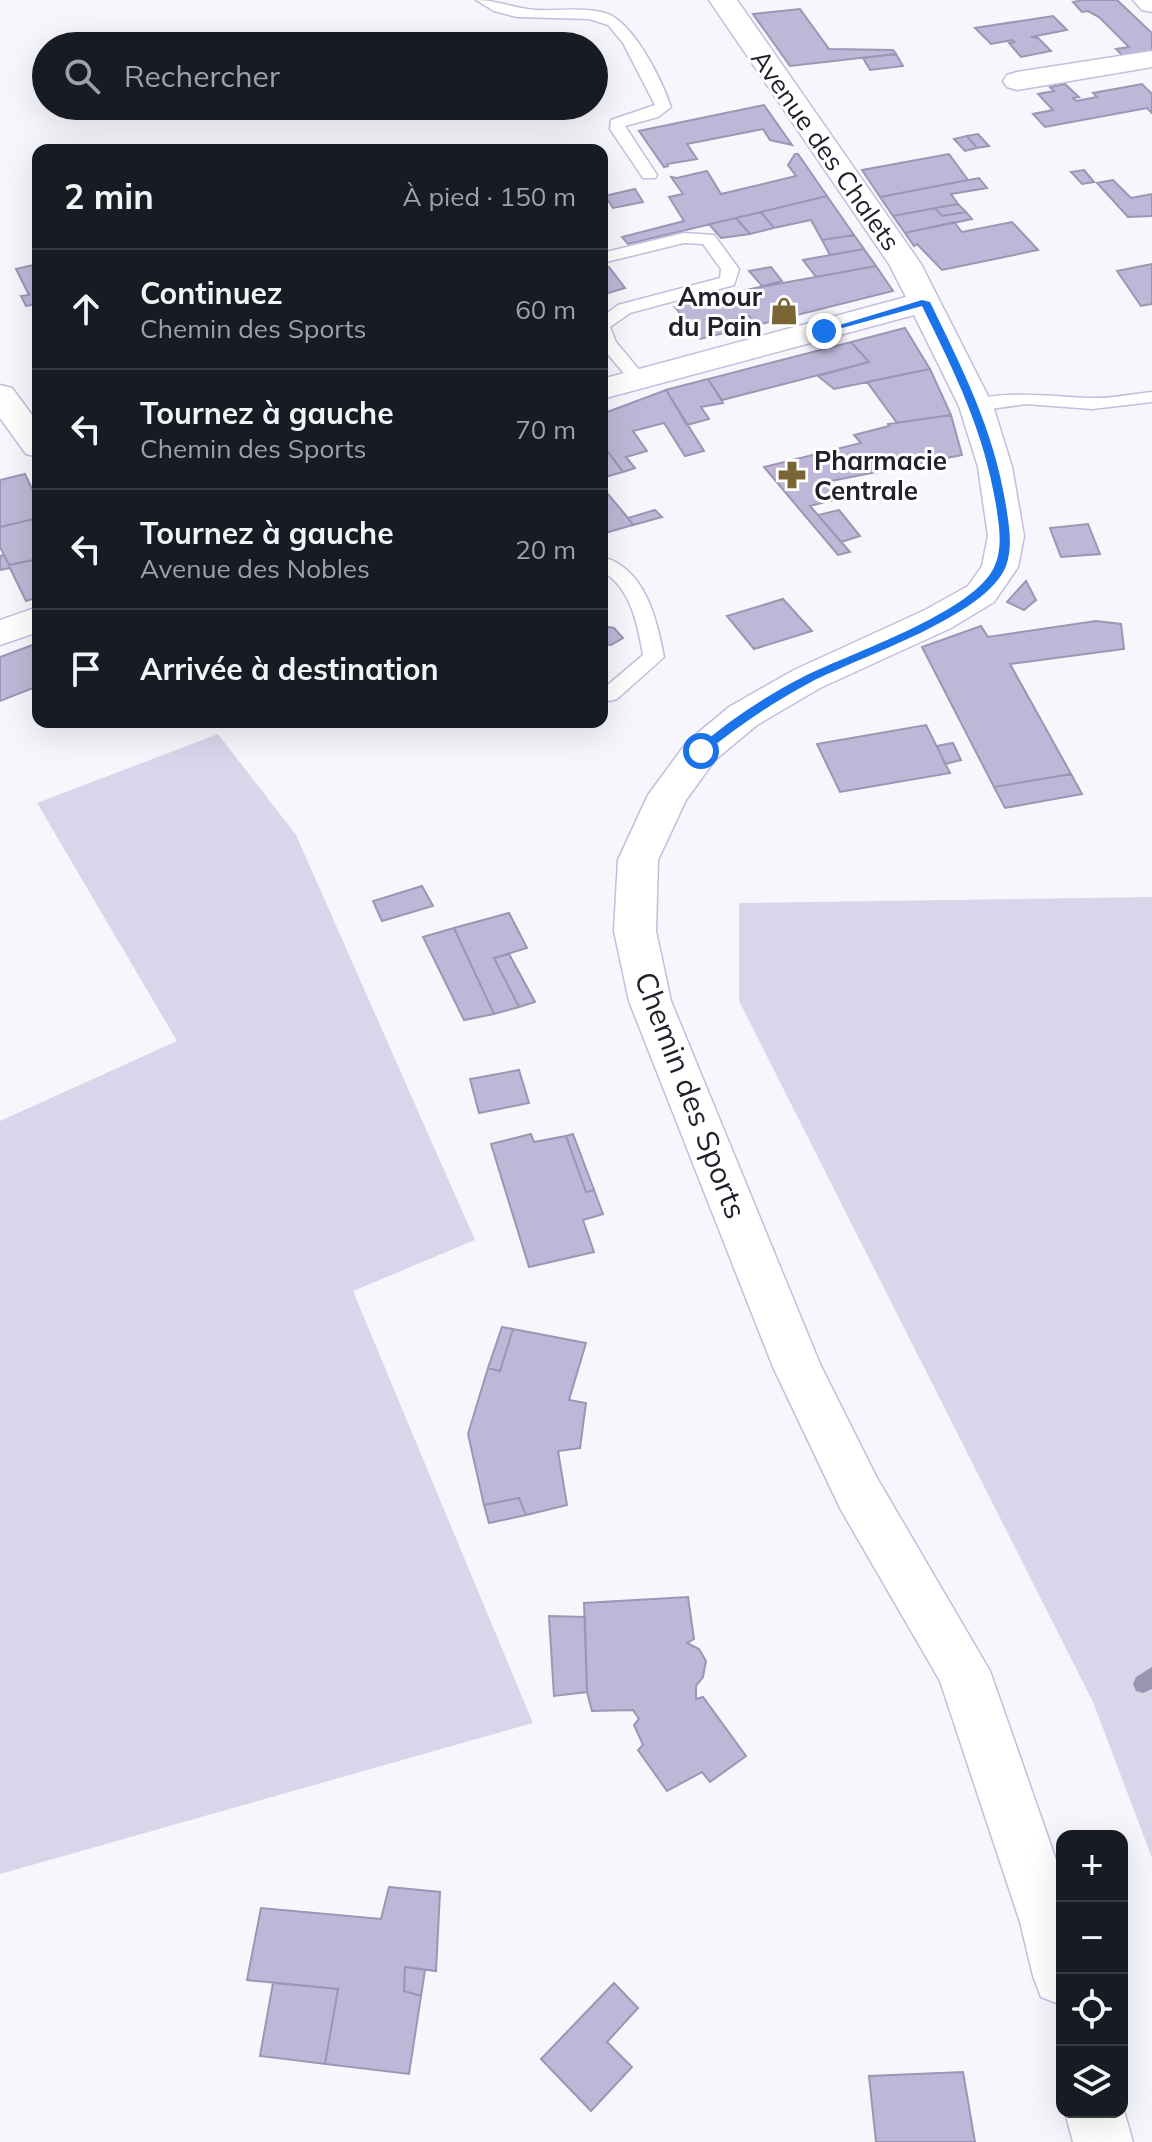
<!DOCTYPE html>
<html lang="fr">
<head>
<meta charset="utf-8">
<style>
  :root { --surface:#171b24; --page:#242831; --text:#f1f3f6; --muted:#9ea1a6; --line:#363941 }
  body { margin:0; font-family:Mulish,sans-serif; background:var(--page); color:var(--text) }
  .controls { position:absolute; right:24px; bottom:24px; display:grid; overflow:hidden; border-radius:16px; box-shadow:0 8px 32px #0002 }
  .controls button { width:72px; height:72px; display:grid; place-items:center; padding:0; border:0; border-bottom:2px solid var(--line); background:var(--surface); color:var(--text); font:40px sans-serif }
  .stop { position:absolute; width:24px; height:24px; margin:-18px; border:6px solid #1a73e8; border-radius:50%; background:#fff }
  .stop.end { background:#1a73e8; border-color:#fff; box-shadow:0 2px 8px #0008 }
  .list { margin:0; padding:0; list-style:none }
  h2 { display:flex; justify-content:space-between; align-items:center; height:104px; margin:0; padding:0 32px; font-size:34px }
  h2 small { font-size:26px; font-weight:400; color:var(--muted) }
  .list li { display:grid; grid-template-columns:52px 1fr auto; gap:24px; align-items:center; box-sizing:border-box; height:120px; padding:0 32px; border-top:2px solid var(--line) }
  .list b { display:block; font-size:30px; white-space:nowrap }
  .list p { margin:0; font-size:26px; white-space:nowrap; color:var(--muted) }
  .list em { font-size:26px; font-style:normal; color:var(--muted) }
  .icon { flex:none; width:44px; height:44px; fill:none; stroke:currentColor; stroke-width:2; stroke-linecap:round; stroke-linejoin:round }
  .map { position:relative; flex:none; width:1152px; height:2142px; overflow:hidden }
  .search { position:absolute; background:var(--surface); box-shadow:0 8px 32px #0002; left:32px; top:32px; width:576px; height:88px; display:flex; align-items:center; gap:20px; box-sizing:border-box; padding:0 28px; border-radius:44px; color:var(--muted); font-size:30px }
  .panel { position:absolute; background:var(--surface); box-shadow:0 8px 32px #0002; left:32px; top:144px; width:576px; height:584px; border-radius:16px }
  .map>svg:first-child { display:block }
  .green { fill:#dad5eb }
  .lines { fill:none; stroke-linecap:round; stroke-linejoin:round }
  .stream { fill:#9a93b1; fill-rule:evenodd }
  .building { fill:#bfb7d7; stroke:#9c95b4; stroke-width:2 }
  .lane-casing { stroke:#c5bdde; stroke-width:3 }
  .street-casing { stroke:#c5bdde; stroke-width:3 }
  .secondary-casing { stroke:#c5bdde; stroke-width:3 }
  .lane { fill:#fff; fill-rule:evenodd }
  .street { fill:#fff; fill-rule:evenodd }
  .secondary { fill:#fff; fill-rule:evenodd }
  .route { fill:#1a73e8 }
  .labels { text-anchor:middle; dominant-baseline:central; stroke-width:6; stroke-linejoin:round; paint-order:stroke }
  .far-street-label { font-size:26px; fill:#23202c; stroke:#fff }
  .far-poi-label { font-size:26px; font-weight:bold; fill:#23202c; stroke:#fff; text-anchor:end }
  .street-label { font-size:30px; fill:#23202c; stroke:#fff }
</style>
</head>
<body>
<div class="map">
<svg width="1152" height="2142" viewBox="0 0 1152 2142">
  <rect width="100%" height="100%" fill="#f7f6fc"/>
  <!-- green -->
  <path class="green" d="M218,734L296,835L475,1240L353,1291L533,1723L0,1874V1121L177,1041L37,803Z
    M1152,897V1858L1093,1702L739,1001V903Z"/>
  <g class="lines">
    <!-- stream -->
    <path class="stream" d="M1152,1667V1689L1143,1693L1136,1691L1133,1684L1136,1677Z"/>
  </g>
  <!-- building -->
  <path class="building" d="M1082,0H1117L1152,33V52L1124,57L1116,49L1129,47L1099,17L1088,11L1082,12L1073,2Z
    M800,9L829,49L893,50L896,54L790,66L753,14Z
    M1053,16L1067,30L1031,37L1038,38L1051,51L1021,57L1009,43L1014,42L1012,40L991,44L975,28Z
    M896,54L903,66L870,70L863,58Z
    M1065,84L1079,97L1073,98L1076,101L1097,97L1093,93L1142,84L1152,94V113L1147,108L1045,127L1033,114L1053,110L1038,94L1054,91L1050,87Z
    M764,105L792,145L770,140L763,129L687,144L697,159L667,164L668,166L664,167L639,131Z
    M978,134L989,146L977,148L967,136Z
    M967,136L977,148L965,151L954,139Z
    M795,154H798L827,196L628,244L622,237L684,221L669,197L683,194L671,177L677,178L707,171L721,194L796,176L788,165Z
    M949,154L968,180L880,197L862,170Z
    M1084,170L1094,182L1082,184L1071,172Z
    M979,178L987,188L951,194L958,204L893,216L880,197Z
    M1113,180L1131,198L1152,194V216L1128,217L1097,183Z
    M635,189L643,202L613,208L605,196Z
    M827,196L854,235L822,240L811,220L774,228L761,212Z
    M958,204L966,212L942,216L935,208Z
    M935,208L942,216L966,212L972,219L905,233L893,216Z
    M761,212L774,228L750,234L736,218Z
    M736,218L750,234L721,238L709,224Z
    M954,222L962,232L1012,222L1038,250L942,270L917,244L914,246L905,233Z
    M854,235L864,249L830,255L822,240Z
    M864,249L876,266L816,277L803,260Z
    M38,264V304L26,306L21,296L29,295L16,269Z
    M1152,264V304L1141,306L1117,271Z
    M876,266L893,291L757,325L749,316L737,319L745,328L700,339L675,307L717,297L721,302L734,299L729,294L755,288Z
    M609,267L625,288L602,295V269Z
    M771,267L782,281L762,286L749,271Z
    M905,328L930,369L834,389L818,376L869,362L851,342Z
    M851,342L869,362L722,400L708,379Z
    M930,369L951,415L897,423L867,382Z
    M708,379L723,403L701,407L709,419L687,425L666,390Z
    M666,390L704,451L685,456L664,423L633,431L647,451L626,457L635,468L623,472L602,444V414Z
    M951,415L962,455L826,482L837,499L810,506L850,552L838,555L764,467L861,443L854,435L889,426L888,424Z
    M602,444L623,472L602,478Z
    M25,474L38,501V518L0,527V480Z
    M602,487L628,518L633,525L602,534Z
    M655,510L662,517L633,525L628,518Z
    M839,510L860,536L841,542L818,515Z
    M38,518V559L9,565L0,547V527Z
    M1088,524L1100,554L1061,557L1050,528Z
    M4,555L9,565L38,559V597L26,601L10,568L0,570V556Z
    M1026,581L1036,600L1024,610L1007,602Z
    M783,599L812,631L754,649L727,616Z
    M1096,621L1121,624L1124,649L1010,664L1071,774L994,787L922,647L981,626L988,637Z
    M602,626L614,628L623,638L611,645L602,644Z
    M38,643V686L0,701V657Z
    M926,725L950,773L840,792L817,744Z
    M953,743L961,760L945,764L937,746Z
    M1071,774L1082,794L1005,808L994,787Z
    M422,886L433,906L382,921L373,901Z
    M509,913L527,948L494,958L519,1007L494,1014L454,928Z
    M454,928L494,1014L464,1020L423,937Z
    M509,954L535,1002L519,1007L494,958Z
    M519,1070L529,1103L479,1113L470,1079Z
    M531,1134L534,1142L566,1136L586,1192L594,1190L603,1214L583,1220L594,1252L529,1267L491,1144Z
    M573,1134L594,1190L586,1192L566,1136Z
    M502,1327L513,1329L500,1371L488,1368Z
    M513,1329L586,1343L569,1400L586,1403L580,1448L558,1451L567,1505L526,1515L519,1498L484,1505L468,1434L488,1368L500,1371Z
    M519,1498L526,1515L489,1523L484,1505Z
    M688,1597L694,1639L687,1643L699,1649L706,1661L703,1677L696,1686V1699L703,1697L746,1756L710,1782L702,1772L667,1791L638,1750L643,1745L634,1725L639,1719L633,1710L592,1711L587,1692L584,1603Z
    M549,1616L585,1617L587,1692L554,1696Z
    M389,1887L440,1892L436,1971L405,1967L404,1991L421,1996L409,2074L325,2064L338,1989L247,1980L261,1908L381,1919Z
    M405,1967L425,1970L421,1996L404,1991Z
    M273,1983L338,1989L325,2064L260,2056Z
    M614,1983L638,2008L607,2042L632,2067L591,2111L541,2059Z
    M963,2072L975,2142H876L869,2076Z"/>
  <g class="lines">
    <defs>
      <path id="lane" d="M476,0C497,0 515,9 536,10C559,11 583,7 605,13C633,21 662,80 671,107L658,117L625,126L657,175L655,178H643L610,129L611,120L655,105L623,43L608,25L589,19L517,17L494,11Z
        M684,233L714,235L739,269L734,285L630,313L610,327L616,342L646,378L643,382H631L602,347V317L618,305L720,278L721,269L703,244L684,243L602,263V253Z
        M1152,392V402L1092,409L1026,404L976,411L967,406C986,387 1063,398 1090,398C1110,399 1132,394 1152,392Z
        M602,557C645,568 657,619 664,657L617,699L610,701L602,698L603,689L643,655C638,625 631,588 602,571Z"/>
      <path id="street" d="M1133,0H1152V12L1142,10Z
        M1152,51V67L1017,90L1007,87L1003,81L1007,75L1017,72Z
        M0,385L12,388L38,423V457L26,454L0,418Z"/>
      <path id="secondary" d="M709,0H737L921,264L993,406L1012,467L1024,536L1018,567L994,602L951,628L820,688L757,725L715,760L686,800L658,860L656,931L671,1001L820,1364L877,1478L990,1671L1062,1877V2005L1041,1997L1033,1976L1020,1922L940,1681L841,1510L773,1367L629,1001L614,931L618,860L648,795L687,742L729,707L794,670L925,610L968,586L982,566L988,536L978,467L959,406L914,315L602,399V379L906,297L889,264Z
        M38,607V632L0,645V620Z
        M1122,2104L1133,2142H1073L1065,2112H1122Z"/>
    </defs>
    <!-- lane casing -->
    <use href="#lane" class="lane-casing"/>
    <!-- street casing -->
    <use href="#street" class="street-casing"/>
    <!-- secondary casing -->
    <use href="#secondary" class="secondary-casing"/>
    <!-- lane -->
    <use href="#lane" class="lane"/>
    <!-- street -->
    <use href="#street" class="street"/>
    <!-- secondary -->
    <use href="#secondary" class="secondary"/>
  </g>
  <!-- route -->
  <path class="route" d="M922,300L930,302C963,370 994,430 1006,506C1009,526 1013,546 1006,566C987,616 859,657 811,682C772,703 738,726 705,753H697V748C730,720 764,697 803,677C848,654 978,611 995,565C1003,546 999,525 996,505C984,431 955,373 922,306L824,333L820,331Z"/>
  <!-- icons -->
  <defs>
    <symbol id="shop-bare" viewBox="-9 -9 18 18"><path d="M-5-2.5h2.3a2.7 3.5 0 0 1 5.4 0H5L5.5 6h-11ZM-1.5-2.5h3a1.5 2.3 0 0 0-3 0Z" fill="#7a6535" stroke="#fff" stroke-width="2.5" paint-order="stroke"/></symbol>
    <symbol id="pharmacy-bare" viewBox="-9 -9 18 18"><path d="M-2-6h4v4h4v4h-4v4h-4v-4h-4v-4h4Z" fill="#7a6535" stroke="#fff" stroke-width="2.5" paint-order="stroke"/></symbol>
  </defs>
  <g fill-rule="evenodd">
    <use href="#shop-bare" x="764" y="291" width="40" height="40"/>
    <use href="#pharmacy-bare" x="772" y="455" width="40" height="40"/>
  </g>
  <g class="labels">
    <!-- far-street labels -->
    <g class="far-street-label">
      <text transform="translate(826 150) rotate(55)">Avenue des Chalets</text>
    </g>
    <!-- far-poi labels -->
    <g class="far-poi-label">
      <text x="762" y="296">Amour<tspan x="762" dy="30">du Pain</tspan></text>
      <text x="814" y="460" text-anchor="start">Pharmacie<tspan x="814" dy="30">Centrale</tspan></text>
    </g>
    <!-- street labels -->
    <g class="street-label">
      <text transform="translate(691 1095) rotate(69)">Chemin des Sports</text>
    </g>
  </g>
</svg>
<div class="controls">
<button>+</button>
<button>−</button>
<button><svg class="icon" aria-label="locate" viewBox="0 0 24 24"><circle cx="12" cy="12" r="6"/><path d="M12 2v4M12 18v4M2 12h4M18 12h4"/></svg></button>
<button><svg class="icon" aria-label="layers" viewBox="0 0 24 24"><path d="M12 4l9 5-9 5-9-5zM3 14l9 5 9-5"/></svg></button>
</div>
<div class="stop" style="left:701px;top:751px"></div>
<div class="stop end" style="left:824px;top:331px"></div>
<div class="search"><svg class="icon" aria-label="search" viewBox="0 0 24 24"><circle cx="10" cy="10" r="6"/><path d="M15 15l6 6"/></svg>Rechercher</div>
<section class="panel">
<h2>2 min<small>À pied · 150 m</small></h2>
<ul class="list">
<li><svg class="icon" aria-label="ahead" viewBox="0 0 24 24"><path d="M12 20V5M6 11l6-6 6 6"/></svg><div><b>Continuez</b><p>Chemin des Sports</p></div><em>60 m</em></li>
<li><svg class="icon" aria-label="left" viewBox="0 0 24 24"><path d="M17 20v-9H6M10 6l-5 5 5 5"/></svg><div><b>Tournez à gauche</b><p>Chemin des Sports</p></div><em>70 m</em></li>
<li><svg class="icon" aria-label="left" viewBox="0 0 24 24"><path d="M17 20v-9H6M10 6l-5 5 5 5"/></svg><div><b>Tournez à gauche</b><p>Avenue des Nobles</p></div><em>20 m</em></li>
<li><svg class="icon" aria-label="arrive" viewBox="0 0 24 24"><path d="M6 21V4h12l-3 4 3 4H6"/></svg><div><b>Arrivée à destination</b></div></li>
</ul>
</section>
</div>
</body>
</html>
